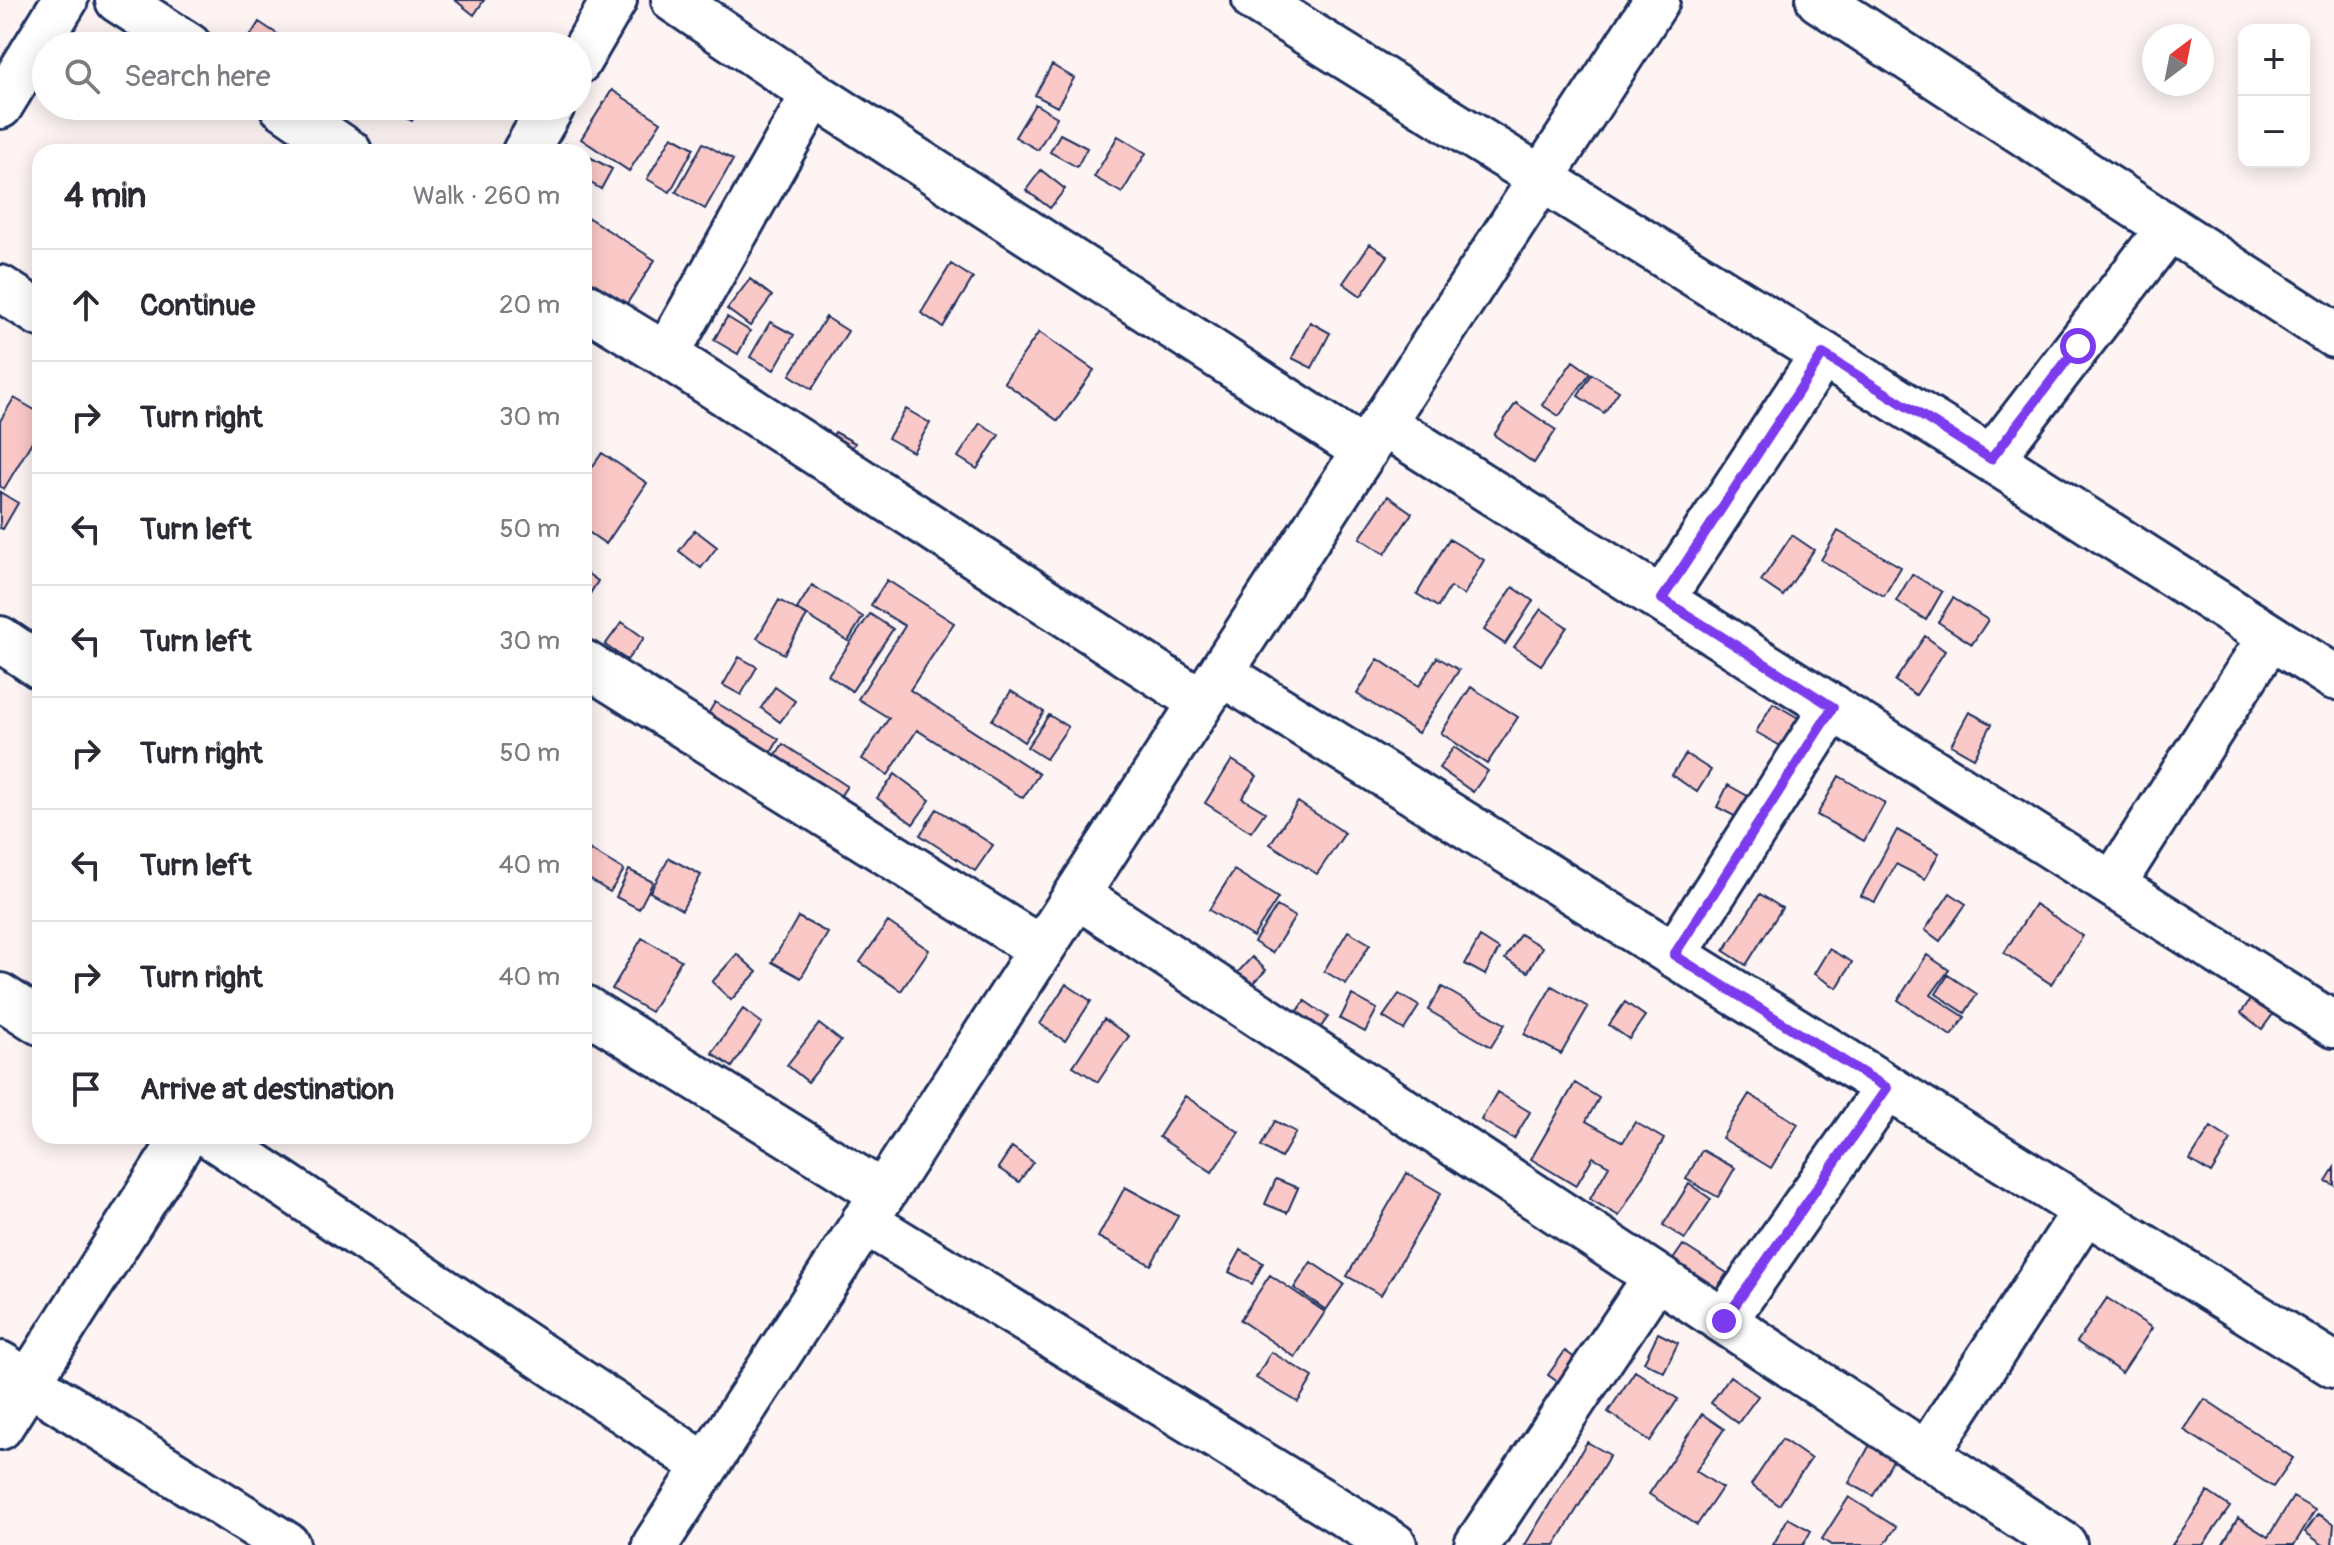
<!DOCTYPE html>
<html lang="en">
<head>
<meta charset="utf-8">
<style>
  :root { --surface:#fff; --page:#f7f7f7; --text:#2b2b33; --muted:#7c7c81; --line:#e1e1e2 }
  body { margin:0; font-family:Pangolin,sans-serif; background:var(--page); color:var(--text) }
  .controls { position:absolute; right:24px; top:24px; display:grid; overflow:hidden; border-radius:16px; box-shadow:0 4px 20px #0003 }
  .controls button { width:72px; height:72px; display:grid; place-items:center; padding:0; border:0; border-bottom:2px solid var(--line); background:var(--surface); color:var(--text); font:40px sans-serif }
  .compass { position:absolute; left:2142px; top:24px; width:72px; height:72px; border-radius:50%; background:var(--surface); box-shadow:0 4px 20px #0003; rotate:32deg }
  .stop { position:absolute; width:24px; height:24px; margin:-18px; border:6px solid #7c3aed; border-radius:50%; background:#fff }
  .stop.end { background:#7c3aed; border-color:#fff; box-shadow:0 2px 8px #0008 }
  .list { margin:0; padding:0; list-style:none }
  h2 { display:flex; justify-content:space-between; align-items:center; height:104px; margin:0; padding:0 32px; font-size:34px }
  h2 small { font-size:26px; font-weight:400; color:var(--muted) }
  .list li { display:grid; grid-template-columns:52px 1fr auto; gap:24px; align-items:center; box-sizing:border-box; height:112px; padding:0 32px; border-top:2px solid var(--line) }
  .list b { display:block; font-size:30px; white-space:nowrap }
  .list em { font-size:26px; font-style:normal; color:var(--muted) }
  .icon { flex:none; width:44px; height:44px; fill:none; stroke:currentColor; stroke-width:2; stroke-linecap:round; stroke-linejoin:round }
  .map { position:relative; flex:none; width:2334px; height:1545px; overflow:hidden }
  .search { position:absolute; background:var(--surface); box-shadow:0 4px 20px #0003; left:32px; top:32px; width:560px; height:88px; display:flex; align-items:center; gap:20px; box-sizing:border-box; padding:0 28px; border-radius:44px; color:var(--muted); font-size:30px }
  .panel { position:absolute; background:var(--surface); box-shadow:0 4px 20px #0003; left:32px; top:144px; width:560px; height:1000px; border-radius:24px }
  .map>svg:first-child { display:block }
  .building { fill:#fac9c7; stroke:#1b2f5e; stroke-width:2 }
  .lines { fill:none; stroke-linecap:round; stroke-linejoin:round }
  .minor-casing { stroke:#1b2f5e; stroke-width:50 }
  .minor { stroke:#fff; stroke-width:44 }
  .route { stroke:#7c3aed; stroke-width:10 }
</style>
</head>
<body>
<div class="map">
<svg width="2334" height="1545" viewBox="0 0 2334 1545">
  <rect width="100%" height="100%" fill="#fef4f4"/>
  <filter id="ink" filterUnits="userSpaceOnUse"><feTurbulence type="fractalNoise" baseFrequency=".0125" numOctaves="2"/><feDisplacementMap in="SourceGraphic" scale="16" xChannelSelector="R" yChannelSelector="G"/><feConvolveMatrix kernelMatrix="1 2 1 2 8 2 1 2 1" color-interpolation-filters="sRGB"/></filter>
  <g filter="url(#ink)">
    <!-- building -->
    <path class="building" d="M455,0H484L474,15Z
      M259,22L291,43L289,46H244Z
      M1052,65L1074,78L1057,107L1035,95Z
      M612,90L661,122L629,171L581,139Z
      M1035,104L1057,117L1038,150L1015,137Z
      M383,106H420L412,121Z
      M1060,134L1087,148L1077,167L1050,152Z
      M672,136L694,148L670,192L647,179Z
      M1118,136L1146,153L1122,193L1094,177Z
      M703,143L733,160L705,209L676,192Z
      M566,144L581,152H561Z
      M584,154L612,169L601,189L584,179Z
      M1041,170L1065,189L1050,208L1026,190Z
      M584,215L655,260L626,305L584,277Z
      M1370,244L1388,256L1361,296L1343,283Z
      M951,264L973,278L943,327L921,313Z
      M750,279L772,296L750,326L727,309Z
      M727,317L750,331L738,354L714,340Z
      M826,317L848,331L812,389L790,375Z
      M770,322L794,335L774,370L750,357Z
      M1310,322L1330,333L1312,368L1292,358Z
      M1039,332L1094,370L1058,421L1004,382Z
      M1573,361L1590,373L1559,416L1542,405Z
      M1592,374L1619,391L1604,413L1578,396Z
      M14,398L40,413V428L4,489L0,486V421Z
      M1516,403L1556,430L1534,463L1494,435Z
      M906,409L930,423L913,452L888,438Z
      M980,423L999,435L977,469L958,457Z
      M835,432L855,443L838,472L819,460Z
      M602,453L647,483L606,544L584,529V479Z
      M0,492L18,503L3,529L0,528Z
      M1388,496L1412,513L1385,554L1360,538Z
      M695,530L717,547L701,568L679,551Z
      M1838,531L1901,567L1884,596L1821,560Z
      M1792,535L1814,550L1783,596L1761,581Z
      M1449,539L1484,560L1464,595L1450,587L1438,607L1417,594Z
      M584,571L598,581L584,603Z
      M1912,574L1942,592L1926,620L1896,601Z
      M887,580L954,623L910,690L1039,774L1023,798L917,730L888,775L862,759L889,718L858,699L905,626L871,605Z
      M812,585L863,617L848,641L797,609Z
      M1513,587L1533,601L1505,644L1484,630Z
      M1953,598L1988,620L1972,644L1938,622Z
      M779,600L807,616L784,654L757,638Z
      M1541,609L1567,627L1541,665L1514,647Z
      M870,614L893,629L852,691L828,675Z
      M622,622L644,638L627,660L605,645Z
      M1925,636L1945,651L1916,695L1895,681Z
      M739,657L757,667L741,695L723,685Z
      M1437,657L1459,670L1418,733L1357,694L1378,659L1419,686Z
      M775,687L795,701L780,722L761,708Z
      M1471,687L1518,717L1487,764L1441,733Z
      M1011,691L1044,712L1024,742L992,720Z
      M715,702L779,739L758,775L694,738Z
      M1773,703L1800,719L1784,748L1756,732Z
      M1969,712L1992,724L1974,758L1951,745Z
      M1049,715L1068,727L1046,759L1027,747Z
      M783,744L847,786L825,819L761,777Z
      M1454,747L1488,771L1473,792L1439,768Z
      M1686,754L1711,770L1697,792L1672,775Z
      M1232,760L1257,776L1242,798L1265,812L1251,832L1205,803Z
      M895,774L930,800L913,824L877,798Z
      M1839,776L1885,803L1864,841L1817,815Z
      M1728,785L1751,798L1740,819L1717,807Z
      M1298,802L1345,833L1317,874L1270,844Z
      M937,809L993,845L975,871L920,835Z
      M1897,830L1939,853L1925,879L1896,864L1875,902L1861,896Z
      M584,846L624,870L610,892L584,876Z
      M669,858L701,875L682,910L650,892Z
      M629,870L653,882L639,909L616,897Z
      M1234,870L1278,898L1253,937L1209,910Z
      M1950,893L1966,904L1940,941L1925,930Z
      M1760,894L1782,908L1746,965L1724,951Z
      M2035,904L2083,936L2051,984L2004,953Z
      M1277,906L1295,917L1272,953L1254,942Z
      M798,917L828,933L801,978L772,962Z
      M888,922L929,950L901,991L860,962Z
      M1348,931L1370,944L1346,984L1324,971Z
      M1520,934L1542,947L1528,972L1505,959Z
      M1480,937L1499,949L1485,975L1465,964Z
      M642,938L681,960L651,1012L612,989Z
      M1829,949L1852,962L1837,988L1814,974Z
      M737,954L757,972L731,1000L712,982Z
      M1927,955L1949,970L1931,995L1965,1017L1951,1036L1898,1000Z
      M1252,957L1266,970L1241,997L1227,984Z
      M1948,975L1977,994L1965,1013L1936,994Z
      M1066,984L1091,1001L1065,1041L1040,1024Z
      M1552,986L1588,1007L1561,1054L1524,1034Z
      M1442,987L1505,1024L1491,1047L1428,1010Z
      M1399,994L1419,1006L1404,1030L1383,1017Z
      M2254,994L2276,1010L2262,1029L2241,1013Z
      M1352,995L1377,1009L1365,1032L1340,1019Z
      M1305,1001L1328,1017L1310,1042L1287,1026Z
      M1625,1002L1645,1016L1629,1039L1609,1025Z
      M743,1009L762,1023L732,1067L712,1053Z
      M1104,1019L1129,1036L1098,1082L1073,1066Z
      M819,1024L841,1041L808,1082L787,1065Z
      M1575,1083L1599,1098L1586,1121L1623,1142L1635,1122L1664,1139L1619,1216L1590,1199L1609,1166L1593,1157L1576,1186L1531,1159Z
      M1497,1092L1530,1112L1514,1139L1481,1120Z
      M1749,1094L1798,1124L1771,1168L1722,1138Z
      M1185,1096L1239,1132L1212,1172L1159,1137Z
      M1275,1121L1296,1132L1281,1158L1261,1146Z
      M2211,1127L2231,1140L2211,1173L2190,1160Z
      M1012,1147L1033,1162L1019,1182L998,1168Z
      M1702,1150L1735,1168L1718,1197L1686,1179Z
      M2334,1168V1185L2326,1181Z
      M1407,1173L1441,1193L1381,1295L1347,1276Z
      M1276,1179L1298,1188L1287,1213L1265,1204Z
      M1689,1184L1711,1199L1685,1239L1663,1225Z
      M1125,1187L1178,1216L1151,1265L1098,1237Z
      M1683,1245L1727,1273L1712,1295L1668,1267Z
      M1241,1250L1263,1263L1252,1284L1229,1272Z
      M1311,1262L1344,1284L1326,1310L1294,1288Z
      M1270,1275L1325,1312L1295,1357L1240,1320Z
      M2107,1298L2152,1328L2122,1373L2077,1342Z
      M1658,1333L1678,1343L1664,1372L1644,1362Z
      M1565,1351L1609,1382L1592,1406L1548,1375Z
      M1271,1352L1313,1377L1298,1402L1256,1378Z
      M1635,1371L1678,1399L1650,1441L1608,1412Z
      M1730,1376L1758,1396L1738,1423L1711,1403Z
      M2205,1399L2293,1458L2273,1487L2184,1430Z
      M1702,1414L1724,1429L1696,1471L1722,1488L1697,1525L1649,1494Z
      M1782,1439L1811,1459L1779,1505L1751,1485Z
      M1872,1441L1896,1455L1873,1496L1849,1483Z
      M1587,1442L1610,1455L1555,1545H1525Z
      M2208,1492L2230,1507L2203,1545H2172Z
      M1849,1497L1896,1527L1884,1545H1831L1822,1539Z
      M2293,1497L2315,1510L2294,1545H2222L2238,1518L2268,1537Z
      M2318,1514L2334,1524L2332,1545H2323L2305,1532Z
      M1788,1518L1811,1531L1803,1545H1773Z"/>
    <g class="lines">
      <defs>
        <path id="minor" d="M118,0L189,46
          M674,0L814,94L1365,451
          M1255,0L1991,459L2334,677
          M1819,0L2334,335
          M578,62L614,0
          M0,106L65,0
          M282,106L349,152
          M525,152L552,106
          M0,288L40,314
          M584,305L666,355L1201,702
          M666,355L814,94
          M1384,424L2334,1025
          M1991,459L2169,228
          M1662,599L1823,354
          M0,639L40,666
          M584,663L1041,949
          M1221,673L2334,1365
          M2113,884L2270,637
          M1078,896L2064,1545
          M1674,955L1833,707
          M0,996L40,1022
          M584,1008L882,1193
          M211,1136L706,1466
          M864,1221L1394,1545
          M1724,1321L1887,1088
          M0,1364L287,1545
          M0,1427L185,1136
          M1926,1455L2085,1211
          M655,1545L1657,0
          M1477,1545L1656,1277"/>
      </defs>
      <!-- minor casing -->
      <use href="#minor" class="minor-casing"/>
      <!-- minor -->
      <use href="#minor" class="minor"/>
    </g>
  </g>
  <g class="lines" filter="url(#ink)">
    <!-- route -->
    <path class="route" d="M1724,1321L1887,1088L1674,955L1833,707L1662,599L1823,354L1991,459L2078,346"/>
  </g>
</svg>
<div class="controls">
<button>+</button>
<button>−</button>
</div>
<svg class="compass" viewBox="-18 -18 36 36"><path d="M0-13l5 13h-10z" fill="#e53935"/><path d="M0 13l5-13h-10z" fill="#7c7c81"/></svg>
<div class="stop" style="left:2078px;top:346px"></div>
<div class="stop end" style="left:1724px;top:1321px"></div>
<div class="search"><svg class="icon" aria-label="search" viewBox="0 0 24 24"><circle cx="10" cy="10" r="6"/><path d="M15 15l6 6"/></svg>Search here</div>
<section class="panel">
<h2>4 min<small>Walk · 260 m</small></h2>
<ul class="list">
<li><svg class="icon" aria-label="ahead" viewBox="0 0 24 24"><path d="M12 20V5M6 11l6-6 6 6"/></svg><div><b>Continue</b></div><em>20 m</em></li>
<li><svg class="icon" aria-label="right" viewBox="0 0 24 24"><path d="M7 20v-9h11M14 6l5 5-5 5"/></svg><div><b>Turn right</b></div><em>30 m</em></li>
<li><svg class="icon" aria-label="left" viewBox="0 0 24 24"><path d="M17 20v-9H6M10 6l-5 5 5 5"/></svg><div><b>Turn left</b></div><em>50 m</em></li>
<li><svg class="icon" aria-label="left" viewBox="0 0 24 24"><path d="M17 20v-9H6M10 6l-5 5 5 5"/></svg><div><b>Turn left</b></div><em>30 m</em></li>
<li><svg class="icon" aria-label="right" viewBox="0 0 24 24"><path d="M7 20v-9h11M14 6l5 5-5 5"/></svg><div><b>Turn right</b></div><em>50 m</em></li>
<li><svg class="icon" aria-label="left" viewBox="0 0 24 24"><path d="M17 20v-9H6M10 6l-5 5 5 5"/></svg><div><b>Turn left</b></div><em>40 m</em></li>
<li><svg class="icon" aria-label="right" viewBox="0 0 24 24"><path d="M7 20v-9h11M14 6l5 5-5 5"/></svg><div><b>Turn right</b></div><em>40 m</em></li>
<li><svg class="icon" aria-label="arrive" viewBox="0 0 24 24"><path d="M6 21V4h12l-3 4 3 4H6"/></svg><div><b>Arrive at destination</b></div></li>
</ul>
</section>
</div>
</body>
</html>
